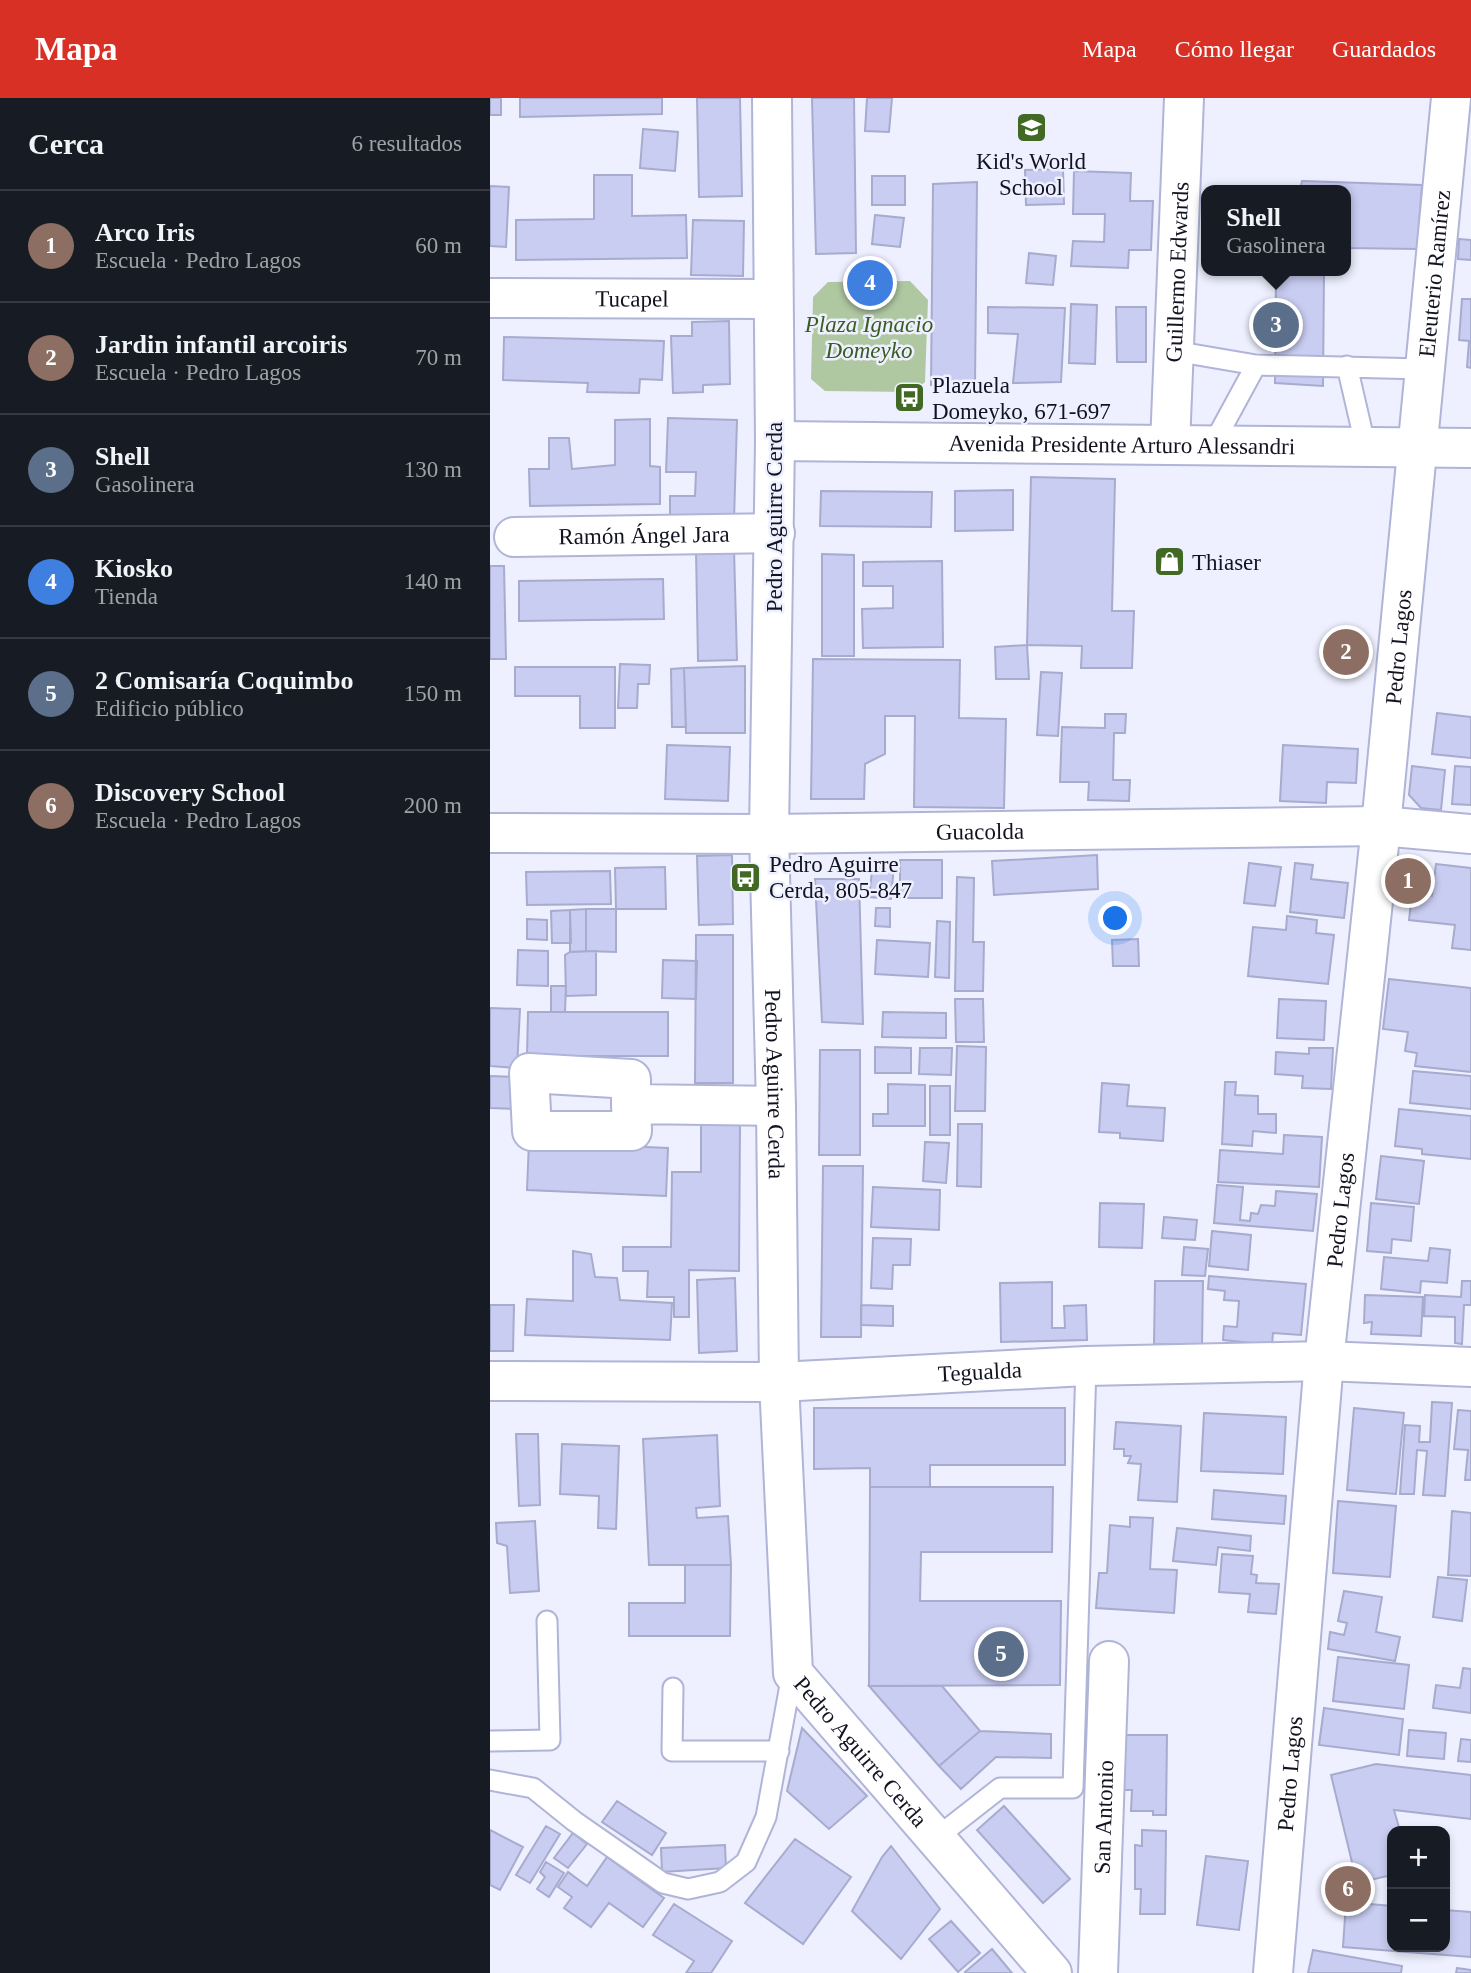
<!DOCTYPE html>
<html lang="es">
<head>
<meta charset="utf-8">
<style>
  :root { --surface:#171b24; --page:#20242c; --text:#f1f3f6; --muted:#9ea1a6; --line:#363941; --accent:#d93025 }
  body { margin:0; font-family:Georgia,serif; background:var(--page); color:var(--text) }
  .controls { position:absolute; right:21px; bottom:21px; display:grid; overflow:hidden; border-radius:14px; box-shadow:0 4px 10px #0003 }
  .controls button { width:63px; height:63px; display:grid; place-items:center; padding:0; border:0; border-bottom:2px solid var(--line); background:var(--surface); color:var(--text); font:35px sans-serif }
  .you { position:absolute; left:626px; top:821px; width:24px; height:24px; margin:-18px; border:5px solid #fff; border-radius:50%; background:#1a73e8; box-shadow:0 0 0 10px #1a73e833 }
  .badge { display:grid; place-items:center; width:46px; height:46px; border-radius:50%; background:var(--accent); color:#fff; font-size:23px; font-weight:700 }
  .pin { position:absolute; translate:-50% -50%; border:4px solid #fff; box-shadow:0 2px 7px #0006 }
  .popup { position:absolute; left:711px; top:87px; width:150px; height:91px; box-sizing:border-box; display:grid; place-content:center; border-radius:14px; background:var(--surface); filter:drop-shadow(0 2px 5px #0005); font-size:23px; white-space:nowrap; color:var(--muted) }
  .popup b { font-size:26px; color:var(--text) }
  .popup::after { content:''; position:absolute; left:50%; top:100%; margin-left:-14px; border:14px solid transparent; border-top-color:var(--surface) }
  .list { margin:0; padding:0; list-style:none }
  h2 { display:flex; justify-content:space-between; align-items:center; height:91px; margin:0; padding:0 28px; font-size:30px }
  h2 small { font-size:23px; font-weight:400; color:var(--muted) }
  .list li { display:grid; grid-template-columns:46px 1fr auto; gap:21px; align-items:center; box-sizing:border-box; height:112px; padding:0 28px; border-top:2px solid var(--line) }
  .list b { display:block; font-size:26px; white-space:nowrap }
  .list p { margin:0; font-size:23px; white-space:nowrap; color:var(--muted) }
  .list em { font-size:23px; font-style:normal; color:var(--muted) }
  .map { position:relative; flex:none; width:981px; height:1875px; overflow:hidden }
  header { display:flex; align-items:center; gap:42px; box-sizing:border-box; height:98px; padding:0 35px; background:var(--accent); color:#fff }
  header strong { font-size:33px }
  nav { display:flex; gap:38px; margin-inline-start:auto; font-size:24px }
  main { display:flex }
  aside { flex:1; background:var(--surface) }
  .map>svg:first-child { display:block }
  .green { fill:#b0c8a2 }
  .building { fill:#c9cdf1; stroke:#a7abce; stroke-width:2 }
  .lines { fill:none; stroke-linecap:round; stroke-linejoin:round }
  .service-casing { stroke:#b0b4d7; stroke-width:23 }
  .minor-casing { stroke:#b0b4d7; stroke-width:42 }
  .tertiary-casing { stroke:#b0b4d7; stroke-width:42 }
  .secondary-casing { stroke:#b0b4d7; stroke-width:42 }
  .service { stroke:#fff; stroke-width:19 }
  .minor { stroke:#fff; stroke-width:38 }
  .tertiary { stroke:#fff; stroke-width:38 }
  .secondary { stroke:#fff; stroke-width:38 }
  .labels { text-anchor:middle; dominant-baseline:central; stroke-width:5; stroke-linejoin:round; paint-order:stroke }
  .poi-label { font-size:23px; fill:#121320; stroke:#eef0ff; text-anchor:start }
  .street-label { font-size:23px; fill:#121320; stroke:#eef0ff }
  .park-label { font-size:23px; font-style:italic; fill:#385d1e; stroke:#eef0ff }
</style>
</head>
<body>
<header>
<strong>Mapa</strong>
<nav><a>Mapa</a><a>Cómo llegar</a><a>Guardados</a></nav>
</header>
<main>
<aside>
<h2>Cerca<small>6 resultados</small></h2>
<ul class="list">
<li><span class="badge" style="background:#8d6e63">1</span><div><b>Arco Iris</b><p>Escuela · Pedro Lagos</p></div><em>60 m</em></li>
<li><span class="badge" style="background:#8d6e63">2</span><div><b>Jardin infantil arcoiris</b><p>Escuela · Pedro Lagos</p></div><em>70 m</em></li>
<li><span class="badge" style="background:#5c6f8a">3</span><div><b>Shell</b><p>Gasolinera</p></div><em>130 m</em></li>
<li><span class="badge" style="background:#3f7fe0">4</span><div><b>Kiosko</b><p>Tienda</p></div><em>140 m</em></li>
<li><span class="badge" style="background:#5c6f8a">5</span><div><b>2 Comisaría Coquimbo</b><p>Edificio público</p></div><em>150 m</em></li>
<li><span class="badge" style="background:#8d6e63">6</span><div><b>Discovery School</b><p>Escuela · Pedro Lagos</p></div><em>200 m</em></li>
</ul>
</aside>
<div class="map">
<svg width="981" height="1875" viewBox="0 0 981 1875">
  <rect width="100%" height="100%" fill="#eef0ff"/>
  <!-- green -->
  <path class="green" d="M420,183L438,202L435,284L423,294L335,293L321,281L323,199L338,184Z"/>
  <!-- building -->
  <path class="building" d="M0,0H11V17H0Z
    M30,0H172V16L30,19Z
    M207,0H250L252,98L209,99Z
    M322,0H364L366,155L326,156Z
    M377,0H402L399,34L375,33Z
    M153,31L188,34L185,73L150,70Z
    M573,71L574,106L536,107L535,72Z
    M584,73L641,75L640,103H663L661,152H639L638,170L581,168L583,143L614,144L615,116H583Z
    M104,77H142V118L196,117L197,160L26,162V122L104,121Z
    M382,78H415V107H382Z
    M812,83L932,87L927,151L856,150V92H810Z
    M487,84L485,288L441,287L443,86Z
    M0,88L19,89L16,149L0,148Z
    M385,117L414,120L410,149L382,146Z
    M203,122L254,123L253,178L201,177Z
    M969,141L981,142V162L968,161Z
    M539,155L566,158L563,187L536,185Z
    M834,173L833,288L785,285L786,175Z
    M972,201H981V270L977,269L979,243L969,242Z
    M581,206L607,207L605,266L579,265Z
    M498,209L575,210L571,284L523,285L528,236L498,235Z
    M626,209H656V264H627Z
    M239,223L240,286L213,287V294L183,295L181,238H202V224Z
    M14,239L174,243L172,282L150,281L149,295L97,294L98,285L13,282Z
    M178,320L247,322L244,422L180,420V398H205L206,374H176Z
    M160,321V368L170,369V406L40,408L39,371H59V340H79L82,371L125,367V322Z
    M541,379L625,381L622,513H644L642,570H591L592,548L537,547Z
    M523,392V432L465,433V393Z
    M331,393L442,394L441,429L330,428Z
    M244,451L247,562L208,563L206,452Z
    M332,456L364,457V558H332Z
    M452,463L453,549L373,550L372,511L403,510V488H373V464Z
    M0,468H14L16,561H0Z
    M173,481L174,521L29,523V483Z
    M537,547L539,581H506L505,549Z
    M323,561L470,562L469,620L516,621L514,710L424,709L425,618H395V656L375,666L374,701H321Z
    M130,566L160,567L159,586H148L147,610H128Z
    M255,568V635H196L194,570Z
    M25,569H125V630H90V598H25Z
    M194,570L196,629H182L181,571Z
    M551,574L572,575L568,638L547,637Z
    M947,615L981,619V660L942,656Z
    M615,616H636L635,635H624L623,682H640L639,703L598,702L599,684H570L572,629L615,630Z
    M177,647L240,649L238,703L175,701Z
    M793,647L868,651L866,685L837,684L836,705L790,703Z
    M922,668L955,672L951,712L931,710L919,697Z
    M965,668L981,669V707L962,706Z
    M242,757L243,826L209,827L207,758Z
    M607,757L608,791L504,797L502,763Z
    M410,762H452V800H410Z
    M383,765L404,767L401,801L379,799Z
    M759,765L791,769L785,808L754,805Z
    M805,765L823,767L821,781L858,785L854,820L800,814Z
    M946,766L981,770V852L962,850L965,827L919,822L922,796L942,798Z
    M175,769L176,811H126L125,770Z
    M120,773L121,806L37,807L36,774Z
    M467,779L484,780L483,844H494L493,893H465Z
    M325,781H369L373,926L332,924Z
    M386,810H400V829L385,828Z
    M96,811H126V854L96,853Z
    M96,811V853L80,854V812Z
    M80,812L81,845H62L61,813Z
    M797,818L827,822L826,835L844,837L838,886L758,878L763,829L796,832Z
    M37,821L57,822V842L37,841Z
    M447,823L460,824L459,880L445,879Z
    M206,837H243V985H205Z
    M648,841L649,868H623L622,842Z
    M387,842L440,845L438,879L385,876Z
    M28,852L58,853V888L27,887Z
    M106,853V897L76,898L75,857L80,854Z
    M173,862L207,863L206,901L172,900Z
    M899,881L981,890V974L925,968L927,955L915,953L918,934L893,931Z
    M61,888H76L75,914H61Z
    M465,901H493L494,944H466Z
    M789,901L836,903L834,942L787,940Z
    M0,910L30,911L27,970L0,968Z
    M38,914H178V958H37Z
    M393,914L456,915V940L392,939Z
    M467,948L496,949L495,1013H465Z
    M385,949L421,950V975H385Z
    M430,950H462L461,977L429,976Z
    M819,950H843L841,991L812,990L813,978L785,976L786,954L819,956Z
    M330,952H370V1057H329Z
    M923,973L981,978V1011L920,1005Z
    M0,978L25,979L24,1011L0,1010Z
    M735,984H746L745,997L768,998V1016H786V1035L763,1033L762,1048L732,1046Z
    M612,985L639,987L637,1008L675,1010L673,1043L630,1040V1035L609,1034Z
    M398,986L435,987V1028H383V1016H398Z
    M440,988H460V1037H440Z
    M909,1011L981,1018V1061L932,1056V1051L905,1048Z
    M250,1023L249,1173L199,1172V1219H184V1199H157L158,1173H133V1149H181L182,1074H211V1024Z
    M468,1026H492L491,1089L467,1088Z
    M794,1037L832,1039L829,1089L728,1084L730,1052L793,1056Z
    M39,1044L178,1050L176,1098L37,1092Z
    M435,1044L459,1045L456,1085L433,1083Z
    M891,1058L934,1063L929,1106L886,1101Z
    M333,1068H373L371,1239H331Z
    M727,1087L753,1089L750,1122L760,1123L761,1115L768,1116L771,1107L785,1108L786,1093L827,1096L823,1133L724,1125Z
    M383,1089L450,1092L449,1132L381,1129Z
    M610,1105L654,1106L652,1150L609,1149Z
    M881,1105L924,1109L921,1143L902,1141L901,1155L877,1153Z
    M674,1119L707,1122L705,1142L672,1140Z
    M722,1133L761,1137L758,1172L719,1168Z
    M383,1140L421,1141L420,1167H403L402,1191L381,1190Z
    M694,1149L718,1151L715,1178L692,1177Z
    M940,1150L960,1152L957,1185L931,1183L930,1195L891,1191L894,1159L938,1163Z
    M83,1153L101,1156L105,1179L127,1180L130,1202L182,1205L180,1242L35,1237L37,1201L83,1203Z
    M719,1178L816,1186L811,1237L783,1235L782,1247L733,1242L734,1228L747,1229L749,1203L734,1202L735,1193L718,1191Z
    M245,1180L247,1253L209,1255L207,1182Z
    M665,1183H713L712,1247L664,1246Z
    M972,1183H981V1207H974L972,1246L965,1245V1219L934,1218L935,1197L971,1199Z
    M562,1184V1230H575L574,1208L596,1207L597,1242L511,1244L510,1185Z
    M875,1197L933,1199L931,1238L881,1236L882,1224L874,1225Z
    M0,1207H24L23,1253H0Z
    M371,1207L403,1208V1228L371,1227Z
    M942,1304L962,1305L955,1398L933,1397L937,1353L927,1352L924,1396H910L915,1327L930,1328L929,1344H940Z
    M324,1310H575V1367H440V1389H380V1370L324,1371Z
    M864,1310L914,1315L906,1396L857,1392Z
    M968,1312L981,1313V1382H975L978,1352L964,1351Z
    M714,1315L796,1319L793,1376L711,1373Z
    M626,1324L691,1328L687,1404L648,1402L651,1366L638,1365L641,1358H634V1351H624Z
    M26,1336H48L50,1407L29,1408Z
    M227,1337L230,1408L206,1410L207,1420L238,1418L241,1467H159L153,1341Z
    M72,1346L129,1348L126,1431L108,1430L109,1398L70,1396Z
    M380,1389H563L562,1454H431L430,1503H571L570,1587L379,1588Z
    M724,1392L796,1398L794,1426L722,1421Z
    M848,1403L906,1408L900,1479L843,1475Z
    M962,1413L981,1415V1478L958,1477Z
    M640,1419L663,1420L660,1471L687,1472L684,1515L606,1510L609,1475H617L620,1427L640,1429Z
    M45,1423L49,1493L20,1495L17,1448L7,1445L6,1425Z
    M687,1430L761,1438L760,1453L728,1449L726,1467L683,1463Z
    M732,1456L763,1458L761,1476L767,1477L766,1485L789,1486L786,1516L758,1514L760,1496L729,1494Z
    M195,1467H241L240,1538H139V1505H195Z
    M948,1479L977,1482L972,1523L943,1519Z
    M854,1493L892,1499L886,1534L910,1539L905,1563L838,1551L840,1534L854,1537L857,1525L848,1523Z
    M848,1559L919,1567L914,1611L843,1603Z
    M973,1570L981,1571V1615L943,1610L946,1587L970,1590Z
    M379,1588H452L490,1633L449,1668Z
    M834,1610L913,1621L909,1657L829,1647Z
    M312,1630L377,1698L339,1731L297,1693Z
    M919,1632L956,1635L954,1661L917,1658Z
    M490,1633L561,1636V1660L506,1659L471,1691L449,1668Z
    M634,1637H677L676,1717H663V1713H641L642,1692H633Z
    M971,1641L981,1642V1664L968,1663Z
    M886,1666L981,1677V1721L904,1712L910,1733H902V1777L867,1785L841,1677Z
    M127,1703L176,1735L162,1757L112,1724Z
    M514,1708L580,1781L553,1805L487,1732Z
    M56,1728L70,1736L40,1785L26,1777Z
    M0,1732L33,1749L10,1792L0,1787Z
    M652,1732L676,1733L675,1816H650L651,1791H645V1747L652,1748Z
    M83,1735L97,1746L78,1770L64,1760Z
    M305,1741L361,1779L313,1846L255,1805Z
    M235,1747L236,1770L172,1774L171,1750Z
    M401,1748L450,1811L411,1861L362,1813L392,1759Z
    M716,1758L758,1763L749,1832L707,1827Z
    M117,1759L174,1800L153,1829L119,1805L101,1829L74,1810L82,1799L68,1789L78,1774L97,1788Z
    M56,1764L74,1775L59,1799L47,1791L55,1779L50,1774Z
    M856,1804L902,1808V1849H955V1812L981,1814V1859L853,1849Z
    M184,1806L242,1843L221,1875H196L204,1863L163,1837Z
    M461,1823L490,1855L468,1874L439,1841Z
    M502,1851L522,1875H476L475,1874Z
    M823,1852L912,1868L911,1875H818Z
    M967,1870L981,1872V1875H966Z"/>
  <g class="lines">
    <defs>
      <path id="service" d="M684,253L766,267L934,271
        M857,268L876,350
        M722,348L766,267
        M183,1590L182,1653H289
        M0,1643L60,1642L57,1523
        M0,1682L43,1690L84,1723L173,1785L198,1791L230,1784L256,1764L276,1719L302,1576
        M446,1740L510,1690H583L596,1268"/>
      <g id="minor">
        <path id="s1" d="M0,200L283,201"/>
        <path id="s2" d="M680,347L694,0"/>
        <path id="s3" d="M24,439L285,435"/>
        <path id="s4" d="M279,736L286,1008L289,1284L303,1575L562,1875"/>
        <path d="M141,1006L142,1033H42L39,975L141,981V1006L286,1008"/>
        <path id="s5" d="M0,1283L289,1284L596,1268L834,1263L981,1269"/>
        <path id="s6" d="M608,1875L619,1563"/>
        <path id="s7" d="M783,1875L834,1263L891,728"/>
      </g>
      <g id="tertiary">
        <path d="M282,0L285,343"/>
        <path id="s8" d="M891,728L961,0"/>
      </g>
      <g id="secondary">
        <path id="s9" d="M0,735L279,736L891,728L981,736"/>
        <path id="s10" d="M279,736L285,343L981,350"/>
      </g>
    </defs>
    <!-- service casing -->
    <use href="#service" class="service-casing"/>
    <!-- minor casing -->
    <use href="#minor" class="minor-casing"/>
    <!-- tertiary casing -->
    <use href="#tertiary" class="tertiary-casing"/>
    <!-- secondary casing -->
    <use href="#secondary" class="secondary-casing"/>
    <!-- service -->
    <use href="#service" class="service"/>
    <!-- minor -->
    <use href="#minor" class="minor"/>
    <!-- tertiary -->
    <use href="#tertiary" class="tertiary"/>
    <!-- secondary -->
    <use href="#secondary" class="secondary"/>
  </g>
  <!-- icons -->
  <defs>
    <symbol id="school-square" viewBox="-11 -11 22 22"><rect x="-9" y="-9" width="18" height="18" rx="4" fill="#416924" stroke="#eef0ff"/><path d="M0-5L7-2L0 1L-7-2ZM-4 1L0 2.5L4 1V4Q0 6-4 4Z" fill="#fff"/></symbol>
    <symbol id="bus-square" viewBox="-11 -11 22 22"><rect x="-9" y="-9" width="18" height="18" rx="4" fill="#416924" stroke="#eef0ff"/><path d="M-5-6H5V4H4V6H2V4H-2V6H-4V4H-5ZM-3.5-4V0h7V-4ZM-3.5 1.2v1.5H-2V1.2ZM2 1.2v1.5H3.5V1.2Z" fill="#fff"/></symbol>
    <symbol id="shop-square" viewBox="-11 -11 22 22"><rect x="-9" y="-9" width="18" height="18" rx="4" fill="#416924" stroke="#eef0ff"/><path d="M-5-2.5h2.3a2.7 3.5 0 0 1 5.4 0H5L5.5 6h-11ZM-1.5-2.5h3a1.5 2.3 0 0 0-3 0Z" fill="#fff"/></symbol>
  </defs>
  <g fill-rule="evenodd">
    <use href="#school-square" x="524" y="12" width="35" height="35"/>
    <use href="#bus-square" x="402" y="282" width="35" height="35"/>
    <use href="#shop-square" x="662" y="446" width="35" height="35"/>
    <use href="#bus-square" x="238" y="762" width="35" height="35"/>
  </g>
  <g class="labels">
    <!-- poi labels -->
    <g class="poi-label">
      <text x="541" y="63" text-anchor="middle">Kid's World<tspan x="541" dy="26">School</tspan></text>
      <text x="442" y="287">Plazuela<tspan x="442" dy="26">Domeyko, 671-697</tspan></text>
      <text x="702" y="464">Thiaser</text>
      <text x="279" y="766">Pedro Aguirre<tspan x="279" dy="26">Cerda, 805-847</tspan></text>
    </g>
    <!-- street labels -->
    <g class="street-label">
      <text stroke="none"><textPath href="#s2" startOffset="173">Guillermo Edwards</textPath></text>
      <text stroke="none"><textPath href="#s8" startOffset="555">Eleuterio Ramírez</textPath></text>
      <text stroke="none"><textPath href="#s1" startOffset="142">Tucapel</textPath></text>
      <text stroke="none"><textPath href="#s10" startOffset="740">Avenida Presidente Arturo Alessandri</textPath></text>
      <text transform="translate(284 419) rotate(-90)">Pedro Aguirre Cerda</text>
      <text stroke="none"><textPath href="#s3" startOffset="130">Ramón Ángel Jara</textPath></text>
      <text stroke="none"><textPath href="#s8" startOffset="180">Pedro Lagos</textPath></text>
      <text stroke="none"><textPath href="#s9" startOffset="490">Guacolda</textPath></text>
      <text stroke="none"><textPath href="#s4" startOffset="250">Pedro Aguirre Cerda</textPath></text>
      <text stroke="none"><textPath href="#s7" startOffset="766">Pedro Lagos</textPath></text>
      <text stroke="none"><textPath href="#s5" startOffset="490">Tegualda</textPath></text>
      <text stroke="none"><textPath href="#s4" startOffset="943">Pedro Aguirre Cerda</textPath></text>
      <text stroke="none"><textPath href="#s7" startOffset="200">Pedro Lagos</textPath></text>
      <text stroke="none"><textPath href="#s6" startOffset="156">San Antonio</textPath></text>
    </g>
    <!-- park labels -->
    <g class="park-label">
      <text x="379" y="226">Plaza Ignacio<tspan x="379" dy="26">Domeyko</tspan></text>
    </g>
  </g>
</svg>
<div class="controls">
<button>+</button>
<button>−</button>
</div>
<div class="you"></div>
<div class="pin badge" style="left:918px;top:783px;background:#8d6e63">1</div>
<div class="pin badge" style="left:856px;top:554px;background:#8d6e63">2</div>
<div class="pin badge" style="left:786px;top:227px;background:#5c6f8a">3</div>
<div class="popup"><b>Shell</b>Gasolinera</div>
<div class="pin badge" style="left:380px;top:185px;background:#3f7fe0">4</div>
<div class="pin badge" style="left:511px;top:1556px;background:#5c6f8a">5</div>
<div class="pin badge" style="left:858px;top:1791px;background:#8d6e63">6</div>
</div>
</main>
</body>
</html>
